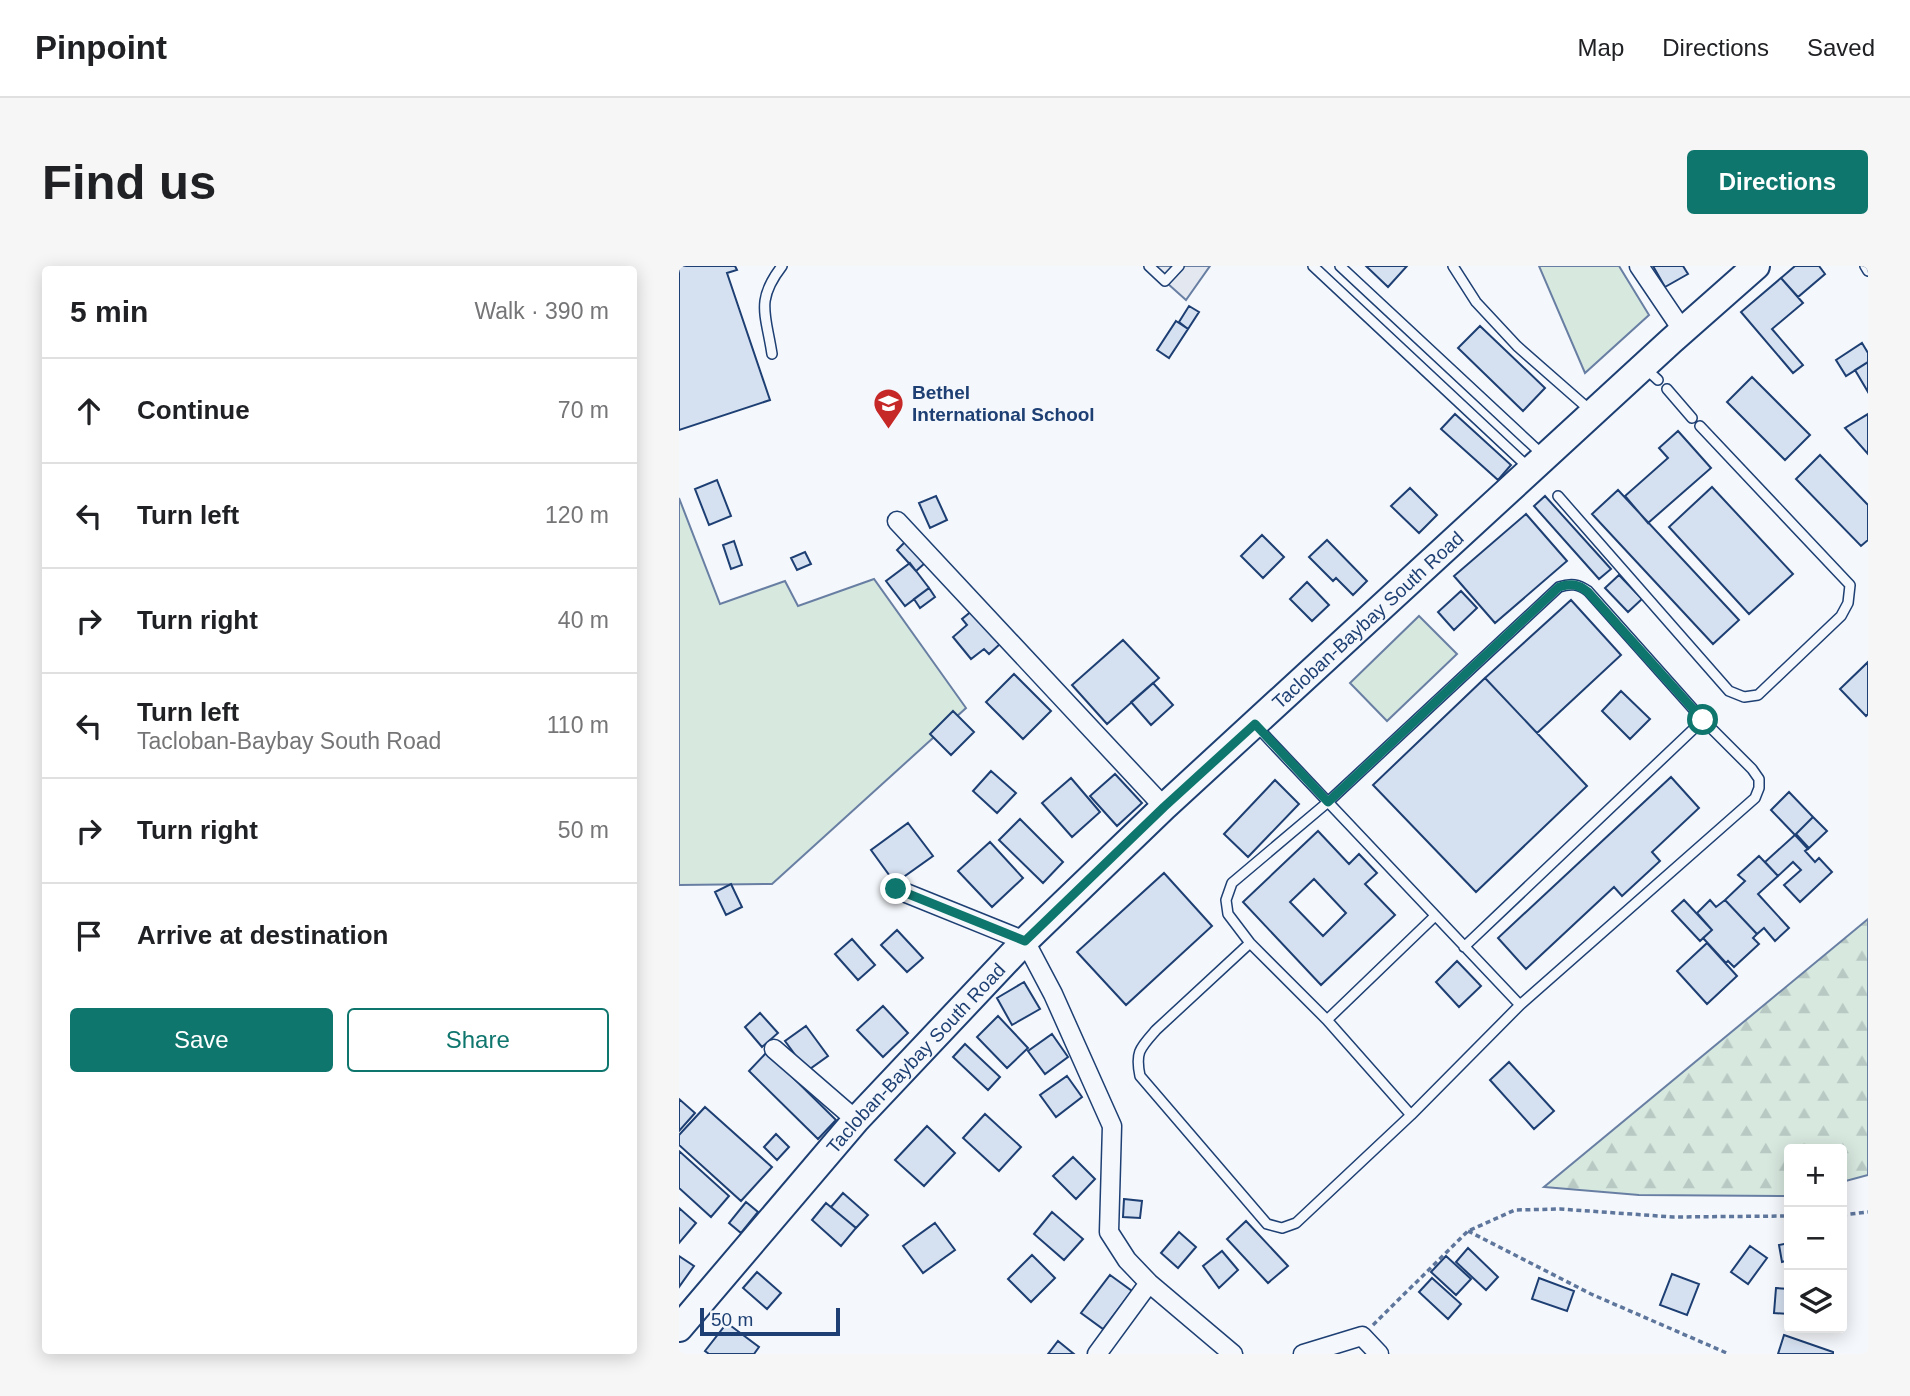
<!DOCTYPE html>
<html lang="en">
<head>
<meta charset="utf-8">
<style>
  :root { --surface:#fff; --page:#f6f6f6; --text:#202124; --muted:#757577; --line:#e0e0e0; --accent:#0f766e }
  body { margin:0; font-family:Helvetica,sans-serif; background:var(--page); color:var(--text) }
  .controls { position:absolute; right:21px; bottom:21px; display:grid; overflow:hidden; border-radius:7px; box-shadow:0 4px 18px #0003 }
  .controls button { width:63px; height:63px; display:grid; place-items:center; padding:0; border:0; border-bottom:2px solid var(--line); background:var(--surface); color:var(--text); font:35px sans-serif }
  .scale { position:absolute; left:21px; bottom:18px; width:140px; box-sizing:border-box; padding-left:7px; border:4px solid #1d3f73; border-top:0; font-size:19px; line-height:24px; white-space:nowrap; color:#1d3f73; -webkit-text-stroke:5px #f4f7fb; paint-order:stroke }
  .stop { position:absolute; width:21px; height:21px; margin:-16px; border:5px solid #0f766e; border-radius:50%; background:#fff }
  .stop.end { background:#0f766e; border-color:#fff; box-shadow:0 2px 7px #0008 }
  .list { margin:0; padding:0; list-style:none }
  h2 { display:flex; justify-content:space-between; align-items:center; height:91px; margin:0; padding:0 28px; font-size:30px }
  h2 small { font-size:23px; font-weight:400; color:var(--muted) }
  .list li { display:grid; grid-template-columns:46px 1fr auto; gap:21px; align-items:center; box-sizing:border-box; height:105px; padding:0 28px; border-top:2px solid var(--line) }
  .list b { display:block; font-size:26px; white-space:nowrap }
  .list p { margin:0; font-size:23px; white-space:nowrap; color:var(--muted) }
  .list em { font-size:23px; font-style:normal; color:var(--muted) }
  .actions { display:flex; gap:14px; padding:21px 28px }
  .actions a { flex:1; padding:16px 0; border:2px solid var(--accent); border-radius:7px; text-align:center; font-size:24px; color:var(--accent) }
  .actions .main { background:var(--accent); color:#fff }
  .icon { flex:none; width:38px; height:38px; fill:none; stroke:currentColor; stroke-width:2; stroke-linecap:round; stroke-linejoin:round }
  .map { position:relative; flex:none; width:1189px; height:1088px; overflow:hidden; border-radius:7px }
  header { display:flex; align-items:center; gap:42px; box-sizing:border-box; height:98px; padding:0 35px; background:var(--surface); border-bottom:2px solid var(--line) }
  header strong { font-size:33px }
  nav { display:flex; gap:38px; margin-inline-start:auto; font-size:24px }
  .intro { display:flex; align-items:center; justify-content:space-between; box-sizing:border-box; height:168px; padding:0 42px }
  h1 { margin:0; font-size:49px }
  .button { padding:18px 32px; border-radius:7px; background:var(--accent); color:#fff; font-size:24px; font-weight:700 }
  main { display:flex; gap:42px; padding:0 42px }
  aside { flex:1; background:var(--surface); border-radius:7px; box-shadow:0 4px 18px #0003 }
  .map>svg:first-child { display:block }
  .green { fill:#d7e8df; stroke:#687fa3; stroke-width:2 }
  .forest { fill:url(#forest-firs); stroke:#687fa3; stroke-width:2 }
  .parking { fill:#e3e8f0; stroke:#687fa3; stroke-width:2 }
  .building { fill:#d5e0f0; stroke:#1d3f73; stroke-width:2; fill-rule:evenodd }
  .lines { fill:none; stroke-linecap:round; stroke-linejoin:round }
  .service-casing { stroke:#1d3f73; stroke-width:12 }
  .minor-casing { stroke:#1d3f73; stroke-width:21 }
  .primary-casing { stroke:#1d3f73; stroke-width:30 }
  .path { stroke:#5e769c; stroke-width:3.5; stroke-dasharray:5 3.5; stroke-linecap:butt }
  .service { stroke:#f4f7fb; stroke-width:9 }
  .minor { stroke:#f4f7fb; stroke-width:18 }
  .primary { stroke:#f4f7fb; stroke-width:26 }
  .route { stroke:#0f766e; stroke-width:9 }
  .labels { text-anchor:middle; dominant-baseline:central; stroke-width:5; stroke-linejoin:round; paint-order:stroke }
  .poi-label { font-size:19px; font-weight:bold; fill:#1d3f73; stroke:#f4f7fb; text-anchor:start }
  .street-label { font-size:19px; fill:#1d3f73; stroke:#f4f7fb }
</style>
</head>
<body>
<header>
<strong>Pinpoint</strong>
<nav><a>Map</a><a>Directions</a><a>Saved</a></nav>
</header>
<div class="intro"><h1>Find us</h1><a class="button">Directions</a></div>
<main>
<aside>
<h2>5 min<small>Walk · 390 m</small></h2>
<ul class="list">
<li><svg class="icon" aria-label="ahead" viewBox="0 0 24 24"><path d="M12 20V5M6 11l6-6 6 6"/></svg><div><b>Continue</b></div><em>70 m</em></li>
<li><svg class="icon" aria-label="left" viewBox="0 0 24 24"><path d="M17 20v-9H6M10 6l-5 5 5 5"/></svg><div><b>Turn left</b></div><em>120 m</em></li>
<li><svg class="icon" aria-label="right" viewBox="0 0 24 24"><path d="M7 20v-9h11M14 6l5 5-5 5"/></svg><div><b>Turn right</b></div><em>40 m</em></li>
<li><svg class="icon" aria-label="left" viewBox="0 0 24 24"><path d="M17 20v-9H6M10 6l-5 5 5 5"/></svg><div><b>Turn left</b><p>Tacloban-Baybay South Road</p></div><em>110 m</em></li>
<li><svg class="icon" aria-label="right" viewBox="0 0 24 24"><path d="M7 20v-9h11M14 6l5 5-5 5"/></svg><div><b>Turn right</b></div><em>50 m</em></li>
<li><svg class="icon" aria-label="arrive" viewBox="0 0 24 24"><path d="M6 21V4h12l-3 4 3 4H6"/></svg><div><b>Arrive at destination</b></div></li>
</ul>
<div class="actions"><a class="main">Save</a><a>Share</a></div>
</aside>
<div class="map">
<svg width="1189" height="1088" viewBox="0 0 1189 1088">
  <defs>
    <pattern id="forest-firs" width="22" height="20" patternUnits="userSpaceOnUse" patternTransform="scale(1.75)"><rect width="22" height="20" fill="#d7e8df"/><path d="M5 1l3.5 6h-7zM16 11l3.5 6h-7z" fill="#b8c8c3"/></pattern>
  </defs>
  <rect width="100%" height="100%" fill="#f4f7fb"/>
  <!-- green -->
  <path class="green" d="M860,0H940L970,49L906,107Z
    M0,232L41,338L106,315L119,340L195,313L287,442L93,618L0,619Z
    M740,350L778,388L708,455L671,417Z"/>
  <!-- forest -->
  <path class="forest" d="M1189,653V909L1163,916V883H1110V930L960,929L865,921Z"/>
  <!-- parking -->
  <path class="parking" d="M469,0H531L507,34Z"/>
  <!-- building -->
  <path class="building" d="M0,0H56L58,4L48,7L91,134L0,164Z
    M687,0H728L709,21Z
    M974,0H1004L1009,8L986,21Z
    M1116,0H1140L1146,8L1119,31L1102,12Z
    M1102,12L1124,37L1093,63L1124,99L1114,107L1062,46Z
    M510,40L520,46L509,63L500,56Z
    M497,55L509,63L490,92L478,84Z
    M801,60L866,122L844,145L779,82Z
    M1183,77L1189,87V96L1167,110L1157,94Z
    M1189,96V126L1176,104Z
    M1073,111L1131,169L1106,194L1048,136Z
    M776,148L832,199L819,214L762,163Z
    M1189,148V188L1166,162Z
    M999,165L1032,202L969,257L946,230L989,192L980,182Z
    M1141,189L1189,239V274L1182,280L1117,213Z
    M38,214L52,250L30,259L16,223Z
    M1033,221L1114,308L1070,348L990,261Z
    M731,222L758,249L740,267L712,240Z
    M939,224L1060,354L1034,378L913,248Z
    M257,230L268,254L251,262L240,237Z
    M866,230L932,303L920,313L855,240Z
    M847,248L888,295L816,357L775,310Z
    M583,269L605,291L584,312L562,290Z
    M648,274L688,315L674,329L657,312L654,315L630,291Z
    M55,275L63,299L52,303L44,279Z
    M226,276L246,297L237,305L218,284Z
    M126,286L132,298L118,304L112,292Z
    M231,297L250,322L226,340L207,315Z
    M940,309L963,333L949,346L926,322Z
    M628,316L650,339L633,355L611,333Z
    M250,322L256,331L241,342L235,333Z
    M782,325L798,342L775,364L759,346Z
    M892,334L942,389L858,467L806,412Z
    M294,344L321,378L310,388L305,383L292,393L274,371L288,359L283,353Z
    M444,374L480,412L428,458L393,419Z
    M1189,396V448L1187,450L1161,423Z
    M335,408L372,445L344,473L307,436Z
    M806,412L908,520L797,626L694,519Z
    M474,417L494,439L472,459L452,436Z
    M942,425L971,453L951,473L923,445Z
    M274,445L295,466L272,489L251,468Z
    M312,505L337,527L318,547L294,525Z
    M436,508L463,537L438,560L411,530Z
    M992,511L1020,542L973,586L981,595L943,630L935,621L847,703L819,672Z
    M392,512L421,546L393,571L363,537Z
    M596,514L620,538L569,591L545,568Z
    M1110,526L1134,551L1116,569L1092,544Z
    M1134,551L1148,565L1129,583L1116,569Z
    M341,553L384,596L364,617L320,574Z
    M229,557L254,590L216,617L192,584Z
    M639,565L670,598L680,588L698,607L686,618L716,649L642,719L564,636ZM635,613L667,647L644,670L611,636Z
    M1117,568L1130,582L1126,585L1136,596L1140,592L1153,606L1121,636L1105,619L1122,604L1114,596L1099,610L1086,596Z
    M311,576L344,612L313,641L279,605Z
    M1080,590L1099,610L1079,628L1110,662L1096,675L1085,662L1078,668L1046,634L1066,615L1059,609Z
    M485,607L533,660L447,739L398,686Z
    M52,618L63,641L47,649L36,626Z
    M1005,634L1033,664L1021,675L993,645Z
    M1031,634L1037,641L1046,634L1078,668L1074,672L1080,678L1055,701L1049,695L1047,697L1024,672L1033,664L1018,647Z
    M218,664L244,692L228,706L202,679Z
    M173,673L196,699L179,714L156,688Z
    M1028,677L1058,710L1028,738L998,705Z
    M778,695L802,720L780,741L757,716Z
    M345,716L361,743L333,759L318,732Z
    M204,740L229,767L204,791L178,764Z
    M81,747L99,767L83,781L66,761Z
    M319,750L349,782L328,802L298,771Z
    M127,760L149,790L128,805L106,775Z
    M373,768L389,791L366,808L349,785Z
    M286,778L321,811L309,824L274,791Z
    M88,786L157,854L139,873L70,805Z
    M830,796L875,845L855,863L811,814Z
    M388,810L403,831L377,851L361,829Z
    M0,833L16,847L0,865Z
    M26,841L93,901L62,935L0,879V869Z
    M306,848L342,881L320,905L284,872Z
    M248,860L276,887L245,920L216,894Z
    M97,868L110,881L98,894L85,881Z
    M0,885L50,930L32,951L0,922Z
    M394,891L416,913L397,933L374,910Z
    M164,927L189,949L177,962L152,941Z
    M445,933L463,935L461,952L444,951Z
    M67,936L79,946L62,967L50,957Z
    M147,937L177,962L162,980L133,954Z
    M0,942L17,957L0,977Z
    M373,946L404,973L385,994L355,968Z
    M567,955L609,1000L589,1017L548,973Z
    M256,957L276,984L244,1007L224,980Z
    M500,966L517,981L499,1002L482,987Z
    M1110,977V994L1103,996L1100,979Z
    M1071,980L1088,992L1069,1018L1052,1006Z
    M789,982L819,1011L807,1024L777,996Z
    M543,985L559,1004L540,1022L524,1000Z
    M353,989L376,1012L352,1036L329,1013Z
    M0,990L15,1000L0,1021Z
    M767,990L792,1013L777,1029L752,1006Z
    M78,1006L102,1027L88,1043L64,1022Z
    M993,1008L1020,1018L1008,1049L981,1039Z
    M431,1009L453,1025L424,1063L402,1047Z
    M753,1012L782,1038L769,1053L740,1026Z
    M860,1012L895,1025L888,1045L853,1033Z
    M1097,1022L1110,1023V1048L1095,1047Z
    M48,1057L80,1081L75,1088H30L26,1085Z
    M1105,1069L1154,1086V1088H1099Z
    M379,1075L395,1088H369Z"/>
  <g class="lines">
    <defs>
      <path id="service" d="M470,0L486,15L500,0
        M634,0L850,202
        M661,0L865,190
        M774,0L797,36L838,80L912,145
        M1186,0L1189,5
        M93,88C87,48 76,35 103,0
        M966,102L979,114
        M988,123L1013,152
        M879,230L1050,425L1065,431L1079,429L1162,350L1169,337L1171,319L1021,160
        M578,461L841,739
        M571,677L477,764C461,782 456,786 461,810L588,958L603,962L617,957L732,849L841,739L1076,532L1080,522V513L1073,503L1024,454L909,325C899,318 892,317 880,321L649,536L553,617L547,634L549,648L571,677L648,754L732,849
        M785,681L1024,454
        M648,754L756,650"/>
      <path id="minor" d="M960,0L1004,65
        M218,255L485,541
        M217,623L346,675L374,728L433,860L430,966L448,994L470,1017L554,1088
        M95,783L177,854
        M418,1088L470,1017
        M624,1088L683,1070L700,1088"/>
      <g id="primary">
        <path id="s1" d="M0,1062L177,854L346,675L485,541L992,75L1077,0"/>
      </g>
    </defs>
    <!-- service casing -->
    <use href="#service" class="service-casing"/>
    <!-- minor casing -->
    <use href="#minor" class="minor-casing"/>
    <!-- primary casing -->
    <use href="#primary" class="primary-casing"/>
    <!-- path -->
    <path class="path" d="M1163,949L1189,946
      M789,965L912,1028L1050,1088
      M694,1059L789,965L836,944L881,943L994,951L1110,950"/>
    <!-- service -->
    <use href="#service" class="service"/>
    <!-- minor -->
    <use href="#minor" class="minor"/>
    <!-- primary -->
    <use href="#primary" class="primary"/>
  </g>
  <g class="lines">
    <!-- route -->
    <path class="route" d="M217,623L346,675L485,541L576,458L649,536L880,321C892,317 899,318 909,326L1024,454"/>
  </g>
  <!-- icons -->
  <defs>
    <symbol id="school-pin" viewBox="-11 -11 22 30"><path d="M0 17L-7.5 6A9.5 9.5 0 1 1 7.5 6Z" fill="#c62828" stroke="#f4f7fb"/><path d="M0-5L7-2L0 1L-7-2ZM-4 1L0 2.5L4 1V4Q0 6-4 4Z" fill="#fff"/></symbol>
  </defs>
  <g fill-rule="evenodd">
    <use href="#school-pin" x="192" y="120" width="35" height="47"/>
  </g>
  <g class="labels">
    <!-- poi labels -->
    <g class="poi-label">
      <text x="233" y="126">Bethel<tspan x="233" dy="22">International School</tspan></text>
    </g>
    <!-- street labels -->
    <g class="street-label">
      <text stroke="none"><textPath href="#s1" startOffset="989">Tacloban-Baybay South Road</textPath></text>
      <text stroke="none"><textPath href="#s1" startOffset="359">Tacloban-Baybay South Road</textPath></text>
    </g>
  </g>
</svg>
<div class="controls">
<button>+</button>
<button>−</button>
<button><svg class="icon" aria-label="layers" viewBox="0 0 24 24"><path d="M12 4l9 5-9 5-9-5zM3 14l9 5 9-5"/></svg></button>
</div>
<div class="scale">50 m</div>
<div class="stop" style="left:1024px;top:454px"></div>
<div class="stop end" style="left:217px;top:623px"></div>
</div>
</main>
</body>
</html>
